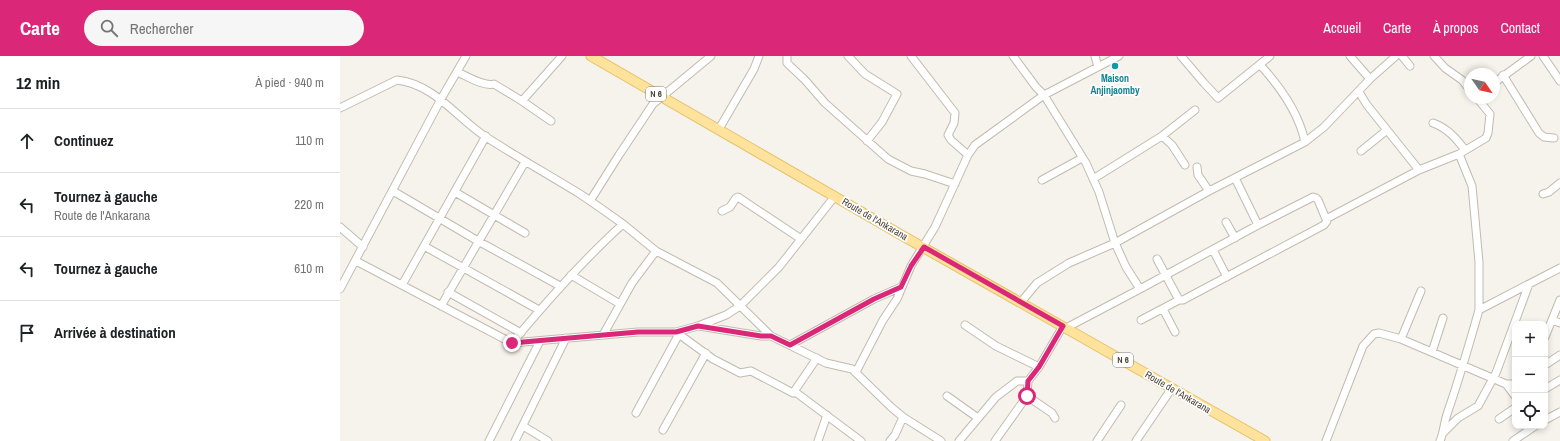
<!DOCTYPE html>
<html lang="fr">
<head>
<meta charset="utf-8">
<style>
  :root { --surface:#fff; --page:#f6f6f6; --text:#202124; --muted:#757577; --line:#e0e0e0; --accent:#db2777 }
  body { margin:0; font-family:"Archivo Narrow",sans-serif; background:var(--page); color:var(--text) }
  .controls { position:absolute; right:12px; bottom:12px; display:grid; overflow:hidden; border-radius:8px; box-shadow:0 2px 6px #0003 }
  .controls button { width:36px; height:36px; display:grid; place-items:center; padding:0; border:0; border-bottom:1px solid var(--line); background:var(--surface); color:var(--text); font:20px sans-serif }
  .compass { position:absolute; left:1124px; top:12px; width:36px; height:36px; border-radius:50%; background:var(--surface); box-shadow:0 2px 6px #0003; rotate:124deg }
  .stop { position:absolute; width:12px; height:12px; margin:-9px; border:3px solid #db2777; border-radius:50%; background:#fff }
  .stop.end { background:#db2777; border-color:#fff; box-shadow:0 1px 4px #0008 }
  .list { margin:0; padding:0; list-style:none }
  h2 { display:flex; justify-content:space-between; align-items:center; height:52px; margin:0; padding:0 16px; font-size:17px }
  h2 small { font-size:13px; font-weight:400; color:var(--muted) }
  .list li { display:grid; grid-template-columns:26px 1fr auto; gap:12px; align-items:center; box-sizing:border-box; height:64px; padding:0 16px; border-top:1px solid var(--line) }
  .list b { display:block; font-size:15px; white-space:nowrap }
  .list p { margin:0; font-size:13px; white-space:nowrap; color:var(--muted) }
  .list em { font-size:13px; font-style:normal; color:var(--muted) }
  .icon { flex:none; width:22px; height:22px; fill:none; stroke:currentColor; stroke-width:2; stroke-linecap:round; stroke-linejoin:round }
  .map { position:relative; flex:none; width:1220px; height:385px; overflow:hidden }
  header { display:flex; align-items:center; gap:24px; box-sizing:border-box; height:56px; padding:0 20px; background:var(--accent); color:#fff }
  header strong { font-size:19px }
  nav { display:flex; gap:22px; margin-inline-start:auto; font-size:14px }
  .search { width:280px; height:36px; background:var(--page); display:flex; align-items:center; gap:10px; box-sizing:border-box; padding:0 14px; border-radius:22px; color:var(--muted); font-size:15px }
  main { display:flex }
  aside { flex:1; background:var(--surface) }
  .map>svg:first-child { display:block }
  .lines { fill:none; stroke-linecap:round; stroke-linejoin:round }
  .minor-casing { stroke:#c2bbae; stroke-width:9 }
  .major-casing { stroke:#e6c16a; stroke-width:11 }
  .minor { stroke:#fff; stroke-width:7 }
  .major { stroke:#ffe39c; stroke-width:9 }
  .route { stroke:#db2777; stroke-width:5 }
  .culture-dot { fill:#0f9aa8; stroke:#fff; stroke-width:1.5 }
  .labels { text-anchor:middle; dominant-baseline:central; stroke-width:3.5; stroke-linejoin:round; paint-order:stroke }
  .shield { fill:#fff; stroke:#817c74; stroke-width:1 }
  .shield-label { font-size:9px; font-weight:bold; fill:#4b4439 }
  .culture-label { font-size:10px; font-weight:bold; fill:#0d838f; stroke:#fff }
  .street-label { font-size:10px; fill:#4b4439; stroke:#fff }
</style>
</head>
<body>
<header>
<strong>Carte</strong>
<div class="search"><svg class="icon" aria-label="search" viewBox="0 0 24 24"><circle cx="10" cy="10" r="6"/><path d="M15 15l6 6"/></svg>Rechercher</div>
<nav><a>Accueil</a><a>Carte</a><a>À propos</a><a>Contact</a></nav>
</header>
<main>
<aside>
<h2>12 min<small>À pied · 940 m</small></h2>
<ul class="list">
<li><svg class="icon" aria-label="ahead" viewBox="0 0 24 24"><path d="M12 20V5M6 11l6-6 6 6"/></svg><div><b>Continuez</b></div><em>110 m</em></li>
<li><svg class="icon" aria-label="left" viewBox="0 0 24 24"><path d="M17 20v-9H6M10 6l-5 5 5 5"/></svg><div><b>Tournez à gauche</b><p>Route de l'Ankarana</p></div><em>220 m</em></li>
<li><svg class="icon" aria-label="left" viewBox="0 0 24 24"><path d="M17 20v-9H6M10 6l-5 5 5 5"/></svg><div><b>Tournez à gauche</b></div><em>610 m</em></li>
<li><svg class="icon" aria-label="arrive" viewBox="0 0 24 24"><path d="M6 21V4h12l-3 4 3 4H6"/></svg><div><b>Arrivée à destination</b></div></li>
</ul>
</aside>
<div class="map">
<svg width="1220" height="385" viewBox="0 0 1220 385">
  <rect width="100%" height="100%" fill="#f6f3ec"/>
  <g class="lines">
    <defs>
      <path id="minor" d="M447,0V7L465,24L485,47L548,103L571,115L585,118L615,128
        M508,0L525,18L557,38L542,66L527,85
        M571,0L615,57L614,67L608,79L611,84L628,99
        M755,0L758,11
        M841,0L864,27L878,42L919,9L922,11C941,32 959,58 965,86
        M1010,0L1030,23
        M1062,0L1070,10
        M1094,0L1105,12L1122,24L1130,34
        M1203,0L1220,25
        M919,9L930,0
        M117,16C127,20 144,31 154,28L182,45
        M1163,19L1199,77L1204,81L1214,82
        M1154,27L1191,0
        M1019,36L1027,49L1079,114
        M0,52L57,24C94,28 117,62 146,81C177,101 209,119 240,138C255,148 269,158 283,168C242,205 207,245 172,287
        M211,65L182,45L222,0
        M1093,67C1107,72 1116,82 1125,94
        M379,73L414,13L419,0
        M822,80L832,89L845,109
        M1021,95L1047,74
        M1119,98L1132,130L1139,206V254
        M857,111L858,119L869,135
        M895,122L918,169
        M753,123L822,80L855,54
        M702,124L742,102
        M53,135L138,185L220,230
        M115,136L185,177
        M1203,138L1209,136L1220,127
        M250,145L279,99L313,48L371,0
        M382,155L390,151L396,142L398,141L461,183
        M886,166L895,182
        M283,168L316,195
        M0,171L23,191
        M84,190L199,254
        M873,194L887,221
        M817,203L839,244H843L984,169L987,165L986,163
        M16,205L172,287L298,276H336L358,270L386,259L400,250L439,211L495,140
        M231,219L280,248
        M62,229L146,80
        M0,233L101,43L126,0
        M800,233L918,169L973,141L976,142L978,144L986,163L1079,114L1119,98L1146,82L1148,77L1150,58L1137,42
        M1081,235L1061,283L1166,328H1175
        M108,236L181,277
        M681,246L697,227L729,207L775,187L869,135L965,86L984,71L1030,23L1056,0
        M101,250L185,106
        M823,253L835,276
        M801,264L839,244
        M1212,264L1220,267
        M625,269L656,290L699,311
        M359,270L421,280H431L486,307L512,313L551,351L563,361L601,385
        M726,272L800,233L786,211L775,187L759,136L746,107L704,39L779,0
        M336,276L373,303L400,317L411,315L453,337L477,302
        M263,279L292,227L316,195L377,227L431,280
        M1205,281L1220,244
        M450,289L534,243L561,231
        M1092,296L1103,262
        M1205,309L1220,299
        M516,316L543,264L557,243L571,210L595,171L628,99L635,89L704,39L696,31L673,0
        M1166,328L1175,340
        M1205,333L1220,324
        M454,335L521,385
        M607,340L638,362
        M296,357L339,278
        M715,362L712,357L687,340L688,325L699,311L723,270
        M1159,363L1175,352
        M1205,364L1220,356
        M183,370L208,385
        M323,374L366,297
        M1104,376L1118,362L1138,350L1156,317L1189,228L1220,212
        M149,385L200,285
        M175,385L226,282
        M478,385L487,359
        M550,385L555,379L563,361
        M619,385L656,341L677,325H688
        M655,385L687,340
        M757,385L781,349
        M796,385L832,332
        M986,385L1023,290L1034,278L1039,277L1061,283
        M1100,385C1104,376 1104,367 1107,358C1119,324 1129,289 1139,254L1189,228
        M1173,385L1195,370"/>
      <path id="major" d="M251,0L563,180L925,385"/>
    </defs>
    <!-- minor casing -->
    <use href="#minor" class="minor-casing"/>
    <!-- major casing -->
    <use href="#major" class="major-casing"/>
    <!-- minor -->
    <use href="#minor" class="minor"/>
    <!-- major -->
    <use href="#major" class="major"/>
  </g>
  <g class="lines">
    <!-- route -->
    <path class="route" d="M172,287L298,276H336L358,270L421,280H431L450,289L534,243L561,231L571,210L584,191L723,270L699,311L688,325L687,340"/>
  </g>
  <!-- markers -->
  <circle class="culture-dot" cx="775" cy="10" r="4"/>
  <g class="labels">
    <!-- shield labels -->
    <g class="shield">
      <rect x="306" y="31" width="20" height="14" rx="3"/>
      <rect x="773" y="297" width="20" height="14" rx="3"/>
    </g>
    <g class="shield-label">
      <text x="316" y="38">N 6</text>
      <text x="783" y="304">N 6</text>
    </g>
    <!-- culture labels -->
    <g class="culture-label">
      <text x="775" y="22">Maison<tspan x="775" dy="12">Anjinjaomby</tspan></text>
    </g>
    <!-- street labels -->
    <g class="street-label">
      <text transform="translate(535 163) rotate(30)">Route de l'Ankarana</text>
      <text transform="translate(838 336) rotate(30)">Route de l'Ankarana</text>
    </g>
  </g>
</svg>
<div class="controls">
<button>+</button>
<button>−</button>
<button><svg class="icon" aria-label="locate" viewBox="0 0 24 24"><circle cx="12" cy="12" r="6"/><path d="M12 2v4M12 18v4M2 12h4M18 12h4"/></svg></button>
</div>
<svg class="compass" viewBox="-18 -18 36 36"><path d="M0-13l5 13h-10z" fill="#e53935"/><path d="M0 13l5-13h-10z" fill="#757577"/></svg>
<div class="stop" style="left:687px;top:340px"></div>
<div class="stop end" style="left:172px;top:287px"></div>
</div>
</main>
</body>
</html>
